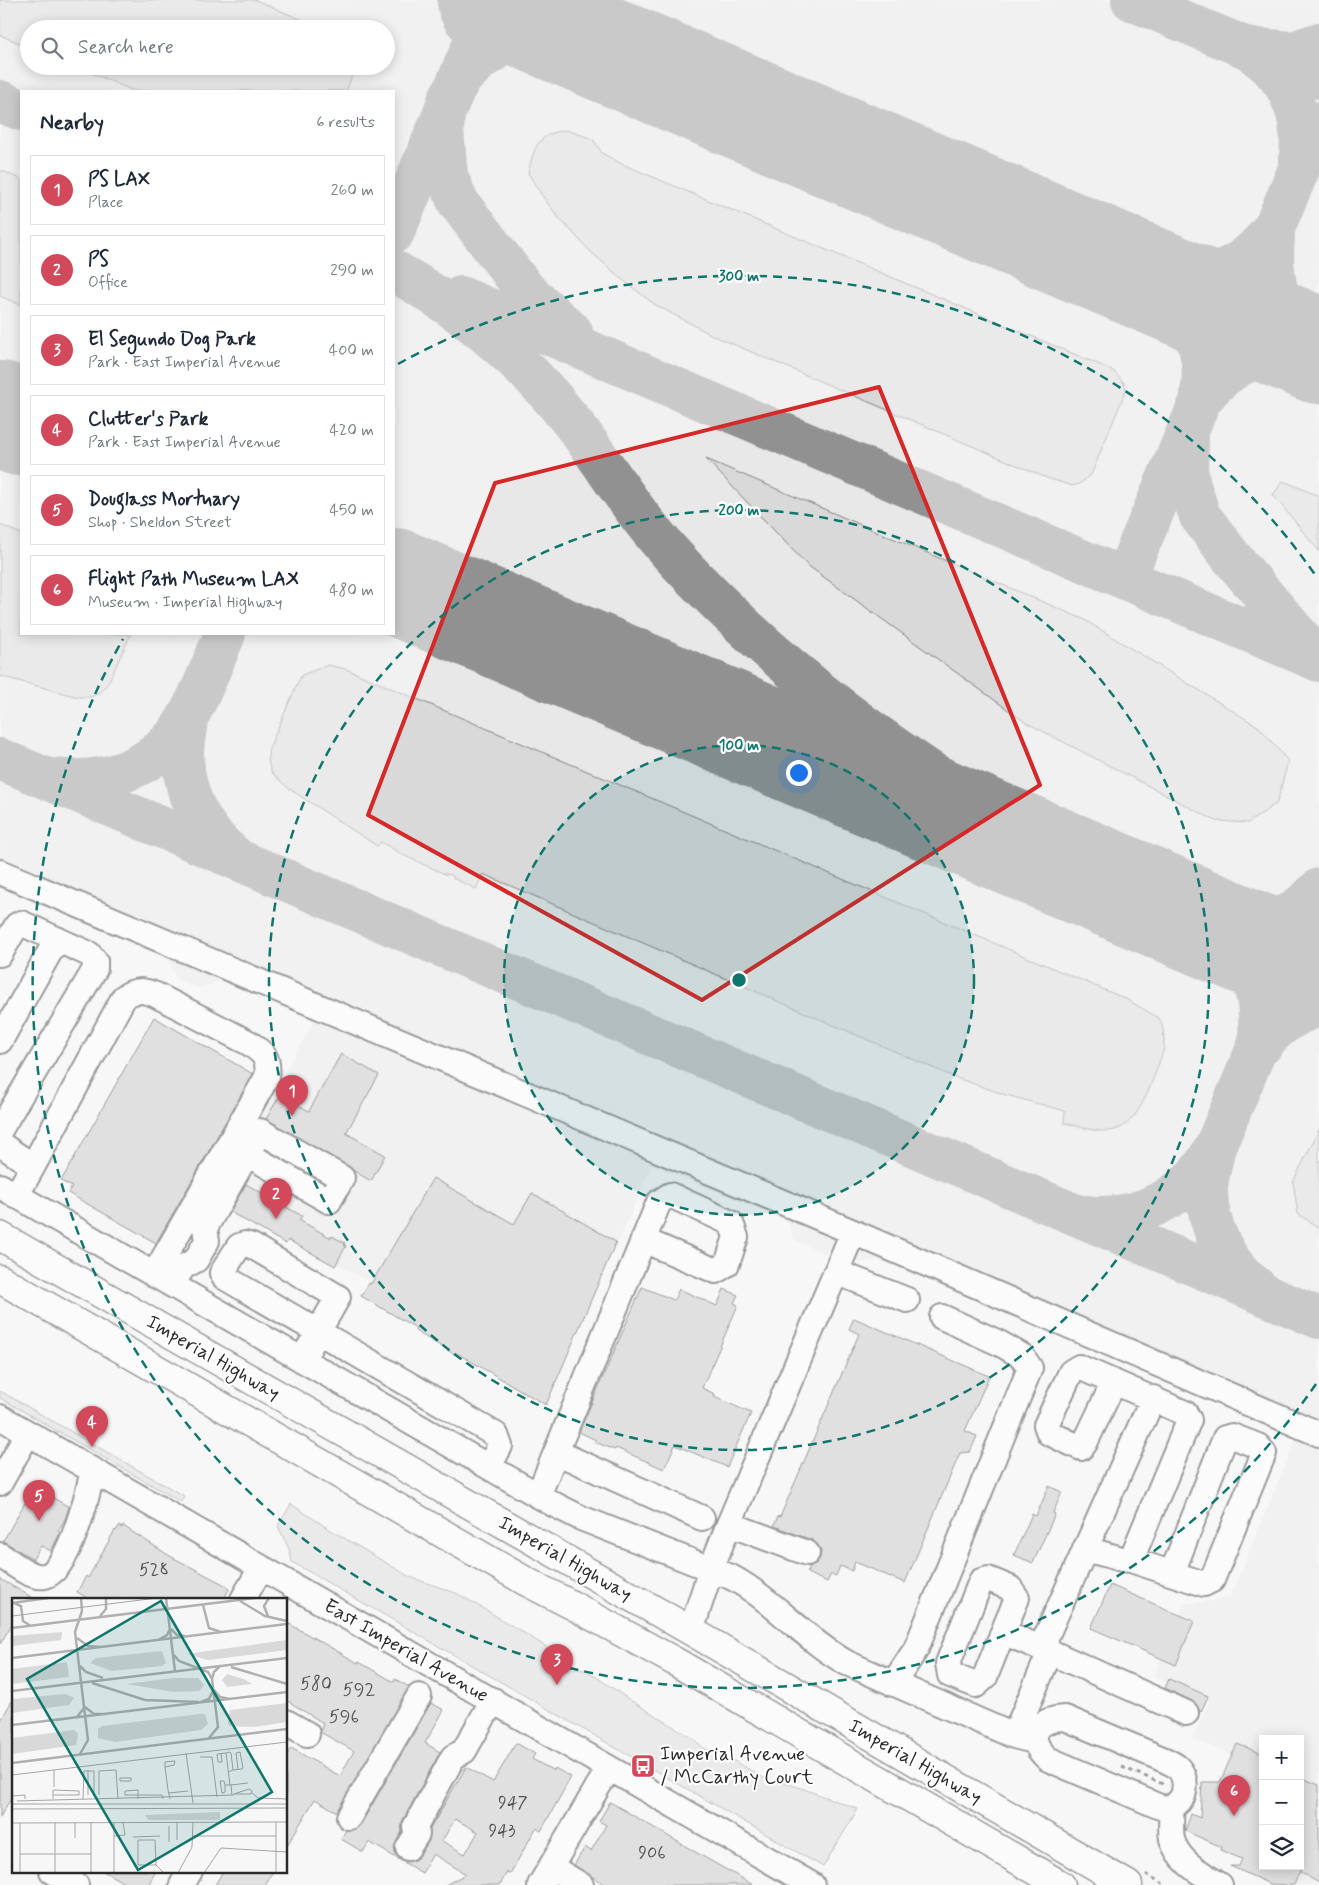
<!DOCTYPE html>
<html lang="en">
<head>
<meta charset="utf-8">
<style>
  :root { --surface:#fff; --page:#f6f6f7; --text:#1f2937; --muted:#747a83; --line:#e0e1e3; --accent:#d1495b }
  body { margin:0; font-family:Mynerve,sans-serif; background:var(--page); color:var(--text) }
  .controls { position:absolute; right:15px; bottom:15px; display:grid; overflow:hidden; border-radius:0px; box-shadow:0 2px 12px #0003 }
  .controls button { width:45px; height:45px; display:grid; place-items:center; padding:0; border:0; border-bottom:1px solid var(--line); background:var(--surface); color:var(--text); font:25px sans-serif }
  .you { position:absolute; left:798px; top:772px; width:18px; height:18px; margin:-12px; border:4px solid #fff; border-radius:50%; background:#1a73e8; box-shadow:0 0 0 8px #1a73e833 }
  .badge { display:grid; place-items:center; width:32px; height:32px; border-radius:50%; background:var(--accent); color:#fff; font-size:16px; font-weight:700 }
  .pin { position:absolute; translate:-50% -41px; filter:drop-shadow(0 1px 2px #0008) }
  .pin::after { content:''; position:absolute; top:26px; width:18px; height:15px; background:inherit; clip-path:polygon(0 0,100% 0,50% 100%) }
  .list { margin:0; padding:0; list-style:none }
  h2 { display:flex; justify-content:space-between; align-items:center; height:65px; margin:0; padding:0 20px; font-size:21px }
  h2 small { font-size:16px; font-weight:400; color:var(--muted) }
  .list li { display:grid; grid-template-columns:32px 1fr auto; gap:15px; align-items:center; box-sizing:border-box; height:70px; margin:0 10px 10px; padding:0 10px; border:1px solid var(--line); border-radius:0px }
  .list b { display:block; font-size:19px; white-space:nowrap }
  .list p { margin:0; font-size:16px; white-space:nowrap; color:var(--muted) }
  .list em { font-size:16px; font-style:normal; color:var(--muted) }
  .icon { flex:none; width:28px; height:28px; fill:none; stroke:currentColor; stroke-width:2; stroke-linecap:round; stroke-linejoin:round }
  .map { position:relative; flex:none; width:1319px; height:1885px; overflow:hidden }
  .search { position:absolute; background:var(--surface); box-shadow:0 2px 12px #0003; left:20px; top:20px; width:375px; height:55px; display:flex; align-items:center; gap:12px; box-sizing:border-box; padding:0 18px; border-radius:28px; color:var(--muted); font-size:19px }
  .panel { position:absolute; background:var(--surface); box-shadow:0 2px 12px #0003; left:20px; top:90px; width:375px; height:545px; border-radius:0px }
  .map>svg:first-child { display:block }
  .built { fill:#e8e8e8; fill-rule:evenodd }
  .green { fill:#d9d9d9; stroke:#828282 }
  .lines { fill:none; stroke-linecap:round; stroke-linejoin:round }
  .taxiway { stroke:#919191; stroke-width:42 }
  .runway { stroke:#919191; stroke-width:106 }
  .building { fill:#c4c4c4; stroke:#2b2b2b; fill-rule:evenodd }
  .minor-casing { stroke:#2b2b2b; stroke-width:28 }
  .major-casing { stroke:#2b2b2b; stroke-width:31 }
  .path { stroke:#2b2b2b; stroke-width:3; stroke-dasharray:4 4; stroke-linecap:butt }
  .minor { stroke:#fff; stroke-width:24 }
  .major { stroke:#fff; stroke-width:28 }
  .marked { fill:none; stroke:#d62828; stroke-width:4; stroke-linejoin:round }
  .ring { fill:none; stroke:#0f766e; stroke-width:2.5; stroke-dasharray:9 6 }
  .labels { text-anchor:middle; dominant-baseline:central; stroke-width:4.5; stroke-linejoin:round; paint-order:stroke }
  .number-label { font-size:18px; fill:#515151 }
  .street-label { font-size:20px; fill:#2b2b2b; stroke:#fff }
  .poi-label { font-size:20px; fill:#2b2b2b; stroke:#fff; text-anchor:start }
  .inset-river { fill:none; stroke:#b0b0b0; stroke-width:2.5 }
  .inset-road { fill:none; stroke:#a5a5a5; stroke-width:1 }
  .view { fill:#0f766e; fill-opacity:0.15; stroke:#0f766e; stroke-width:2.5 }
  .inset-edge { fill:none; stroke:#2b2b2b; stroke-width:2.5 }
  .centre { fill:#0f766e; stroke:#fff; stroke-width:2.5 }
  .ring-label { font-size:15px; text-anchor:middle; font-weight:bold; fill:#0f766e; stroke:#fff; stroke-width:4.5; stroke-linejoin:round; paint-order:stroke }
</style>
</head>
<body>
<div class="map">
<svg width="1319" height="1885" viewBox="0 0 1319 1885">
  <rect width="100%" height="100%" fill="#f7f7f7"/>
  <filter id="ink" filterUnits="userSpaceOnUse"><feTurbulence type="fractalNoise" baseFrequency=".02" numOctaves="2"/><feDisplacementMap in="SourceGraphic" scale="10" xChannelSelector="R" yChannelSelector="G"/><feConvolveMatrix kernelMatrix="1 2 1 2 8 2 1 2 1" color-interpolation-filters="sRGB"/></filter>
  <g filter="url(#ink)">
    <!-- built -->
    <path class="built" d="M0,0H1319V1875L1313,1885H1283L1245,1867L1300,1866V1739H1263V1767L1192,1739L1208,1704V1699L1153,1677L1184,1604L1230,1598L1296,1438L879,1260L857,1263L855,1268L795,1240L787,1221L652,1165L618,1243L610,1239L533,1374L215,1196L314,1021L219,980L201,989L177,980L168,958L0,888ZM29,29H386V66H29ZM21,91H394V634H21Z"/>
    <!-- green -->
    <path class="green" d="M0,0H256L323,29H29V47L0,35Z
      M75,66H356L346,91H134Z
      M567,130L593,139L602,153L622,164L1112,370L1124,383L1126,390L1091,475L1079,484L1072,486L1047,478L714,336L654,304L624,281L590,251L559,218L541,194L528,173C534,147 538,133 567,130Z
      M0,170L21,179V305L0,296Z
      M706,459L1083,619L1259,727L1288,761L1277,803L1248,823L1216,821L1025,722L807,565Z
      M1283,481L1319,496V551L1273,495Z
      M0,525L21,534V634H131L108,683L100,692L91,697H78L0,676Z
      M328,665L346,669L1126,999L1159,1018C1164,1027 1164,1039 1164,1049C1154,1074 1141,1129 1109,1131C1095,1132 1078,1126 1064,1123L1065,1111L1006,1095L954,1077L483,874L476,889L453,878V876L448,874L447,875L403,855L381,842L377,846L288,788L272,773L269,766L268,751L298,682L302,675Z
      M1319,1130V1228L1298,1214L1293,1182Z
      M0,1391L184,1496L181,1502L0,1398Z
      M291,1504L329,1529L410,1577L456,1593L491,1613L545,1646L552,1656L560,1662L574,1669L586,1670L630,1700L691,1737L705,1749L722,1754L769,1781L790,1784L858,1809L823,1867L292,1562L289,1549L278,1526Z"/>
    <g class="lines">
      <!-- taxiway -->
      <path class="taxiway" d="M572,0C600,35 630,53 668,76
        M1132,0L1319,78
        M1258,49L1293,52L1319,43
        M1256,55C1291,80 1306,121 1299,163
        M0,101L21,110
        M394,232L492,0
        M1274,236C1270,283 1278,316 1319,344
        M1130,270C1184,281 1233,283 1269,233
        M394,271C461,308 521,358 569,418C598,454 621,494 650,529C678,564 710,595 742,625C821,699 909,761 1001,816C1042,840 1086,859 1128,883C1142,891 1157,901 1171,909
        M1130,271C1147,282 1166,293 1179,309C1198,331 1207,364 1201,392
        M461,297L1319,661
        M572,332L526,291L458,202L447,176L443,131L444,112L450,96L462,77L481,59L502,45L527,37L581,39
        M1204,396C1233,361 1274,344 1319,356
        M1188,438L1187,469L1190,486L1200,516L1232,558L1314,654
        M394,578L440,601
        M1125,578L1319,122
        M188,716C186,728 183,741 183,754C183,795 202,831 234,856
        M0,759L1319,1318
        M56,779C100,784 144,772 174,737C195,712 212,664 225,634
        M1186,915C1224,941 1258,965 1259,1016C1259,1024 1260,1031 1259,1039
        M1193,918C1238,935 1287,926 1319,889
        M1261,1046C1275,1026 1296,1013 1319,1006
        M1214,1150C1212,1162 1208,1175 1207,1188C1206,1225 1227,1267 1257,1288
        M1086,1216C1140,1223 1193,1194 1216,1145L1319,901"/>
      <!-- runway -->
      <path class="runway" d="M490,0L1319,351
        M0,414L21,423
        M394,581L1319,972"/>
    </g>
    <!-- building -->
    <path class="building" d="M154,1017L253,1074L156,1243L68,1193L72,1187L61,1181Z
      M341,1054L379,1075L346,1133L385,1155L371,1181L266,1119L280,1095L309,1111Z
      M433,1178L514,1224L532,1193L616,1242L546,1405L455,1352L454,1354L415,1331L416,1328L361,1296L369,1283L371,1284Z
      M246,1184L302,1216L299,1220L331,1238L332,1236L345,1243L344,1245L346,1246L335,1266L288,1240L286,1244L230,1212Z
      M642,1287L674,1300L679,1289L717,1306L724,1289L738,1295L734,1303L738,1305L702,1388L715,1394L714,1397L751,1413L727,1467L675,1445L664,1469L616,1448L615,1450L595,1442L596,1440L579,1432Z
      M854,1318L989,1376L965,1431L977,1436L970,1452L960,1453L905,1583L855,1562L852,1571L840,1566L836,1576L831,1574L827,1582L807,1573L810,1566L816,1563L820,1558L821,1551L818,1545L812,1540L774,1526L778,1516L780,1517L859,1334L849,1329Z
      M39,1485L50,1492L48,1495L69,1507L65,1519L58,1531L60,1533L51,1551L41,1546L33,1559L3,1541L30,1494L32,1496Z
      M1049,1486L1062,1492L1053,1513L1055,1514L1033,1563L1014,1555L1032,1514L1036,1516Z
      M119,1526L122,1528L123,1526L170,1556L227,1586L226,1587L229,1589L224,1599H89L77,1592L86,1576L88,1578L115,1530L116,1531Z
      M0,1579L35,1599H14V1621L0,1644Z
      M1110,1585L1194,1621L1176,1665L1091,1628Z
      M286,1622L358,1663L359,1662L394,1682L395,1679L409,1687L337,1812L315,1799L286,1847V1756L291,1748L340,1776L354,1751L320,1732L323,1723L286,1700Z
      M1169,1679L1208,1696L1201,1712L1192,1701L1165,1688Z
      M14,1697V1793L0,1817V1722Z
      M431,1703L444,1710L425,1743L440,1752L403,1820L402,1832L394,1847L396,1854L401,1860L407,1862L414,1860L420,1855L429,1841L430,1829L466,1767L493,1782L516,1743L535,1754L532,1759L554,1771L555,1768L571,1777L541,1831L536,1828L510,1874L507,1872L500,1885H445L466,1874L433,1854L422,1873L369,1842L363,1852L341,1839L346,1830L355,1829L361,1824ZM455,1819L478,1832L465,1854L442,1841Z
      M1237,1744L1263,1754V1866H1300V1777L1319,1785V1883L1300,1872V1870L1294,1885L1270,1884L1230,1866H1239L1242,1859L1220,1850L1222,1847L1185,1831L1191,1814L1200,1818L1202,1782H1220Z
      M610,1802L697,1853L753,1885H606L591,1876L574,1865L585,1847L591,1851L606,1825L599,1821Z
      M103,1871H156L148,1885H128Z
      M223,1871H273L265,1885H215Z"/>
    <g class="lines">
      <defs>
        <path id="minor" d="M0,872L853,1232L1319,1434
          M0,954L17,925L21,923L89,954L95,961V969L0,1130
          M0,1041L57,939
          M0,1144L33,1166L16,1196
          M33,1166L124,997C135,989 143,990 156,995L249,1043C265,1054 269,1058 267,1077L154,1275
          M0,1186L555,1505L581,1518L731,1577C774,1600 805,1640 847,1663L1014,1736L1034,1741
          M836,1272L907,1300
          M172,1285L183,1267L196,1260L207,1241L205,1228L260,1131L342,1178L329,1201L247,1154
          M302,1360L338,1297L252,1246L245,1244L239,1246L222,1273L224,1277L496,1435L500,1446L489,1467
          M0,1417L812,1885
          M556,1452L702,1518
          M0,1483L28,1433
          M538,1496L659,1202L670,1195L731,1223L736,1237L727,1264L716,1271L643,1240
          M729,1524L807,1553
          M1085,1549L1122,1559L1131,1560L1189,1420L1185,1413L1079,1367L1071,1372L1046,1425L1049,1433L1081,1448L1085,1443L1114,1382
          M0,1555C12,1562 30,1579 45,1576C69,1571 88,1493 93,1470
          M1131,1560L1204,1584L1212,1580L1264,1453L1258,1446L1232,1436L1225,1438L1172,1573
          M243,1599L261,1568
          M691,1631L711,1569L729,1524L853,1232
          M1003,1632L1017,1598L1010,1588L988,1579L981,1581L948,1663L950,1675L976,1685L985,1677L1003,1632L1050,1652
          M1041,1648L1153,1398
          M893,1684L916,1649L1030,1368L1022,1356L999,1343L942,1317
          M1065,1718L1167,1761C1170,1763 1174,1764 1177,1767C1188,1777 1188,1800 1172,1806C1168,1808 1164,1807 1160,1807L1048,1759C1023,1737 1036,1719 1065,1718Z
          M286,1722L307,1734
          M1014,1736L1050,1652L1186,1713
          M1171,1807C1172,1817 1170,1830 1172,1839C1178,1862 1201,1873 1220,1885
          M349,1817L419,1696
          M408,1848L417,1834L415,1827L453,1757L464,1751L493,1700
          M551,1867L581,1885
          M52,1871L76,1885
          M182,1885L190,1871
          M540,1885L609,1768"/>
        <path id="major" d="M0,1236L691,1631L1128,1885
          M0,1279L527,1582L570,1604L674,1661L1061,1885"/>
      </defs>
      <!-- minor casing -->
      <use href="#minor" class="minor-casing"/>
      <!-- major casing -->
      <use href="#major" class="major-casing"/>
      <!-- path -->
      <path class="path" d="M1122,1767L1163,1784
        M1146,1874L1165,1885"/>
      <!-- minor -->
      <use href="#minor" class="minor"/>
      <!-- major -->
      <use href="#major" class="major"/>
    </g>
  </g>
  <!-- marked area -->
  <path d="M0 0H1319V1885H0ZM879,387L1040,785L702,1000L368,815L495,483Z" fill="#f7f7f7" fill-opacity=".55" fill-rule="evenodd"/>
  <path class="marked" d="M879,387L1040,785L702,1000L368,815L495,483Z"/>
  <!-- distance rings -->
  <circle cx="739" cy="980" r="235" fill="#0f766e" fill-opacity=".12"/>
  <g class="ring">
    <circle cx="739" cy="980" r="235"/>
    <circle cx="739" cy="980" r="470"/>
    <path d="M1316 1384A704 704 0 0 1 123 639M398 364A704 704 0 0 1 1316 576"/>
  </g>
  <!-- icons -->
  <defs>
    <symbol id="bus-square" viewBox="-11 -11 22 22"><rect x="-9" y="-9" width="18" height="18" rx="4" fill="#d1495b" stroke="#fff"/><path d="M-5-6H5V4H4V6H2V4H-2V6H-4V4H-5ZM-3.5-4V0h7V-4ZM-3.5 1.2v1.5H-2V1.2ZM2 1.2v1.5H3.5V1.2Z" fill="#fff"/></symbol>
  </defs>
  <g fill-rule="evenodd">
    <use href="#bus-square" x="629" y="1752" width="28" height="28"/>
  </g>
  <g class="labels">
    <!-- number labels -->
    <g class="number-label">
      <text x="154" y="1570">528</text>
      <text x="316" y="1684">580</text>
      <text x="359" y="1690">592</text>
      <text x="344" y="1717">596</text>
      <text x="513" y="1803">947</text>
      <text x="502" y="1831">943</text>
      <text x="652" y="1853">906</text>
    </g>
    <!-- street labels -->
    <g class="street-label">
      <text transform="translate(213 1358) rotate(30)">Imperial Highway</text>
      <text transform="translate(565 1559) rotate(30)">Imperial Highway</text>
      <text transform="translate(406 1651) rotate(30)">East Imperial Avenue</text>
      <text transform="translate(915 1762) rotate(30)">Imperial Highway</text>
    </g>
    <!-- poi labels -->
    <g class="poi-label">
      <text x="660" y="1754">Imperial Avenue<tspan x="660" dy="23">/ McCarthy Court</tspan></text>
    </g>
  </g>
  <!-- overview -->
  <g transform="translate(12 1598)">
    <rect width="275" height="275" fill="#f7f7f7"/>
    <path d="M50,34L49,42L0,48V38ZM275,42V52L196,62L174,56ZM150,53L154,65L150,68L100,73L78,65L84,60ZM55,64L57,79L0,86V71ZM215,76L232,81L240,86L215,89L210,82ZM161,80H186L192,87L187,93L162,94L114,86ZM54,96L62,100L57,107L0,115V101ZM275,105V124L242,129L218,128L216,125L218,112ZM188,116H193L196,126L189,132L103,144L86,140V131L90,128ZM62,132L66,136L64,147L0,156V140ZM208,214V222H136L133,217Z" fill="#d9d9d9"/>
    <path class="inset-river" d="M154,0L163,73M228,3L253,18L275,23M0,5L36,0M2,5L9,8L11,23L19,28M191,7L197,30L209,34M88,18L94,11V0M256,18L252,8L257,0M0,30L243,0M159,31L165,37L173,38M65,40L76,48L88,49M146,42L155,37L158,31M162,57L167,63L196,74L200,81M0,60L275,26M68,68L74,74L91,80M219,69L275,86M80,85L133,102L187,104M202,92L208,99L218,101M0,93L275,60M189,104L197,101L201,93M73,109L82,116H95M44,122L65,119L72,110M0,127L275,94M197,140L206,129L200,81L202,74L208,68M68,156L76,142L63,34L70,13L69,0M0,165L275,131"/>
    <path class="inset-road" d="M0,18L145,0M174,155L181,205M209,155L210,164H206L205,156L214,155L218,154L219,155L221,172L216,174M214,155L218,187M188,159H200L205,199M153,169L162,167L163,163L153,164V169L156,192L158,201M42,172V189M76,172V197M221,172L230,171L231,170L228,154L224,155L226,171M0,177L275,144M108,180H119V183H108ZM213,187L212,183H208L210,195L213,194V187H219M237,191L240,193L239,196H222ZM157,195L176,193M240,195L246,200L275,201M41,197H67V193L41,192V201M87,197V173L104,172L106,201M220,197L219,187L236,185M0,198L13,197V201M71,201L72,173H82V197M126,201V192L113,193V197H150L151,201M5,203L222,197M0,206H275M0,211L275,210M43,224V275M79,224V275M102,224V275M165,224V242M0,225L275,224M8,225V275M157,228V244M102,238L113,237L111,224M181,238H264M121,239L148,238M63,240V224M8,256H79M144,267L143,242H126V267H144L152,275M166,275L180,249L181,224M192,275L209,250L275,254M264,275V224"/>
    <path class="view" d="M149,3L260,194L126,272L15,81Z"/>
    <rect width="275" height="275" class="inset-edge"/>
  </g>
  <circle cx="739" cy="980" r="8" class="centre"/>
  <g class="ring-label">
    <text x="739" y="281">300 m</text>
    <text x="739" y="515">200 m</text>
    <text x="739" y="750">100 m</text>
  </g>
</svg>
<div class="controls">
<button>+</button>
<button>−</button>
<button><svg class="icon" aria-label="layers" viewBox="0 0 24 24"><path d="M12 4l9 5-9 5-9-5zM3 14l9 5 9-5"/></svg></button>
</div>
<div class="you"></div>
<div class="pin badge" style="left:292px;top:1116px">1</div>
<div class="pin badge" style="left:276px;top:1219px">2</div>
<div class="pin badge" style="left:557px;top:1685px">3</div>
<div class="pin badge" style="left:92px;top:1447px">4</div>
<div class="pin badge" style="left:39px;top:1521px">5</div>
<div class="pin badge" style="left:1234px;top:1816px">6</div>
<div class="search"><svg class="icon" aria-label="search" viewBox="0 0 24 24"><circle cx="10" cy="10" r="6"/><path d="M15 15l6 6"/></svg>Search here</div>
<section class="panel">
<h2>Nearby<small>6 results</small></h2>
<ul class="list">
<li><span class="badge">1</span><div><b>PS LAX</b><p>Place</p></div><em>260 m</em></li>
<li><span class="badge">2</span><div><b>PS</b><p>Office</p></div><em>290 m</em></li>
<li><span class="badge">3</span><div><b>El Segundo Dog Park</b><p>Park · East Imperial Avenue</p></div><em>400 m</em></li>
<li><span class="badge">4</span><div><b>Clutter's Park</b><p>Park · East Imperial Avenue</p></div><em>420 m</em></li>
<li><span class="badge">5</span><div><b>Douglass Mortuary</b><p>Shop · Sheldon Street</p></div><em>450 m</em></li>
<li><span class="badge">6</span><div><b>Flight Path Museum LAX</b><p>Museum · Imperial Highway</p></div><em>480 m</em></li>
</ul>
</section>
</div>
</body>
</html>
